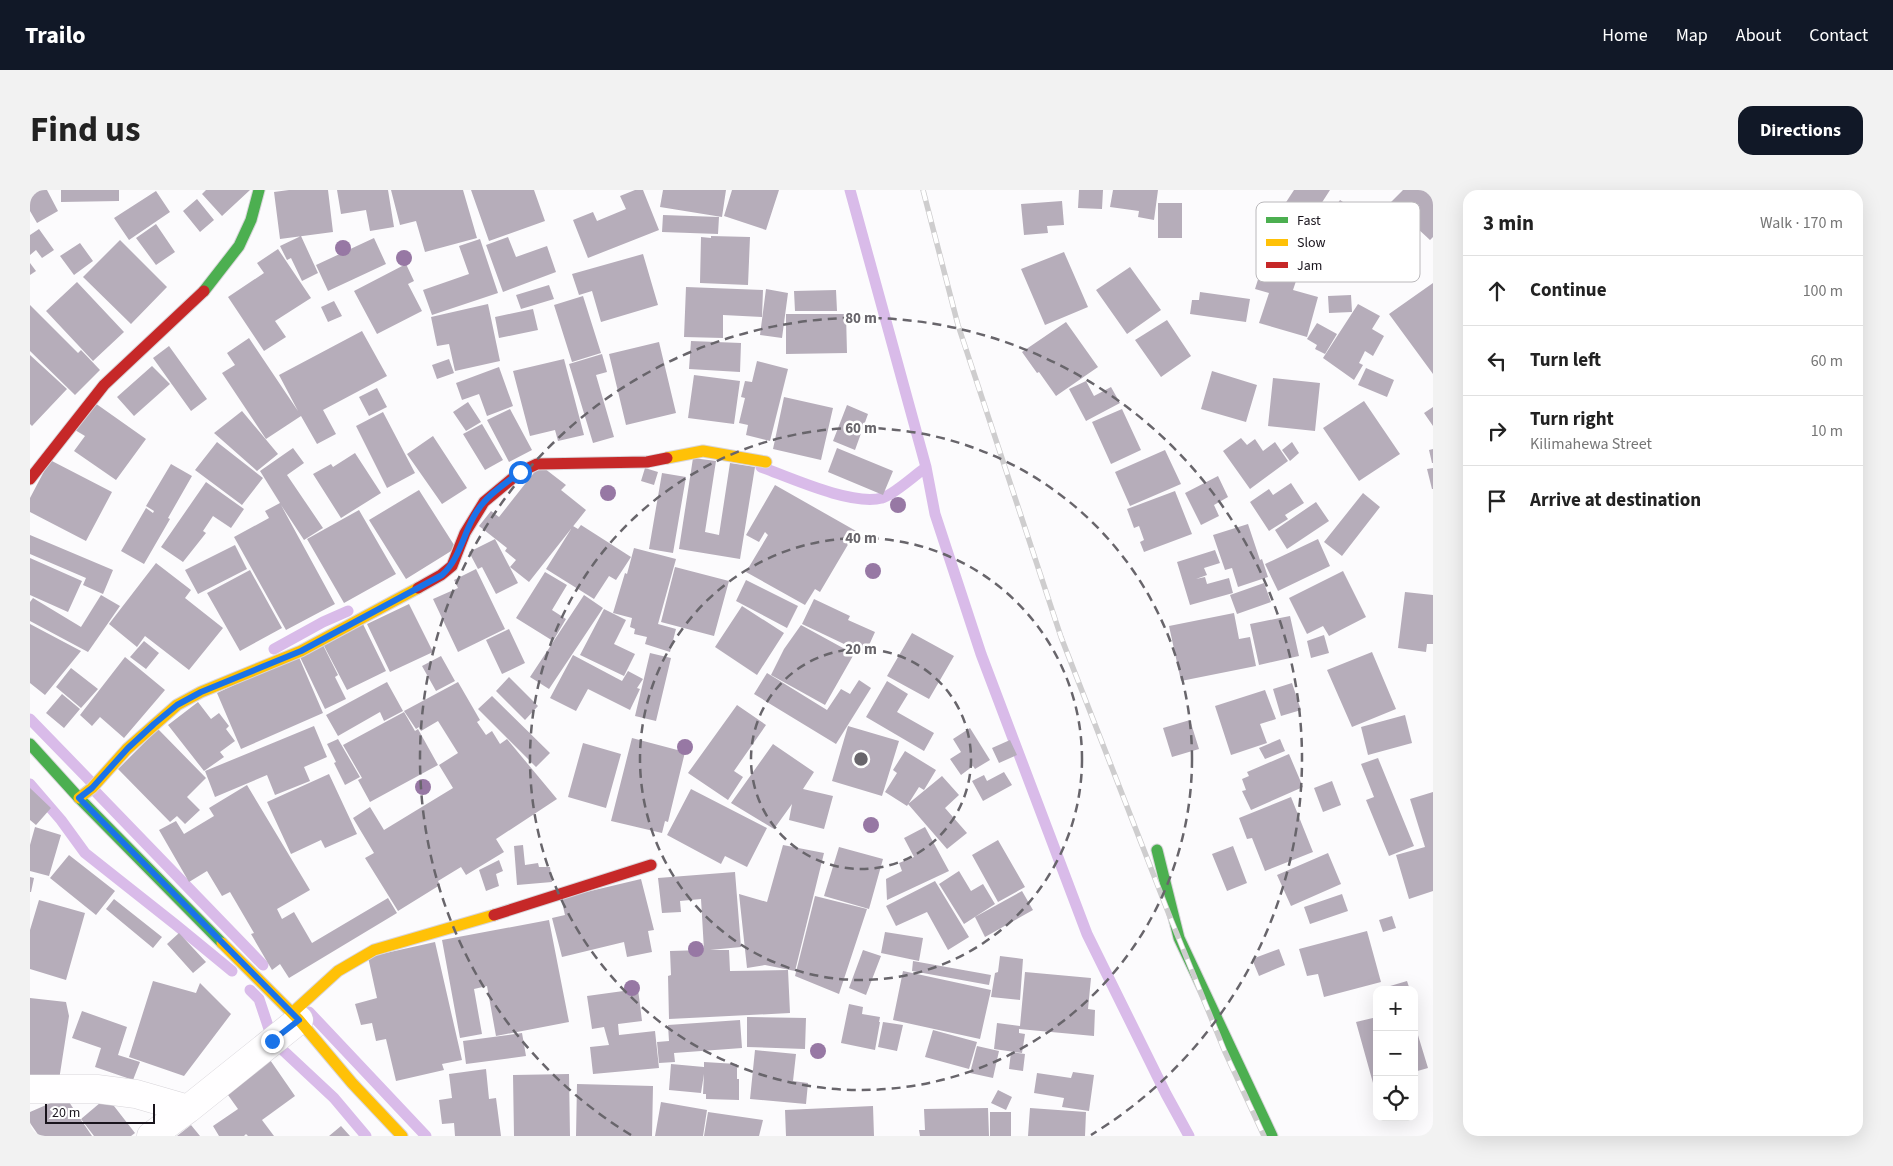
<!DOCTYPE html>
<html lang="en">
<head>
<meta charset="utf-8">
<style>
  :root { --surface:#fff; --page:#f2f2f2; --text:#222; --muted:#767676; --line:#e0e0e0; --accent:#111827 }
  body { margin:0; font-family:"Source Sans 3",sans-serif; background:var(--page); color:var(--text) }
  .controls { position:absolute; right:15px; bottom:15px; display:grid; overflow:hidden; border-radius:10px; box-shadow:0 5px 20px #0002 }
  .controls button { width:45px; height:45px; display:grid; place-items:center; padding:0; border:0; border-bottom:1px solid var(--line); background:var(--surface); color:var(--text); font:25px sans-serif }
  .scale { position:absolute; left:15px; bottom:12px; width:110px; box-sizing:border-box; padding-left:5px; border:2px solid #19141c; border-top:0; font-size:14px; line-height:18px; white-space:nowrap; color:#19141c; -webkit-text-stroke:4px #fff; paint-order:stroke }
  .stop { position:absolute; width:15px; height:15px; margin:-11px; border:4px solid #1a73e8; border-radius:50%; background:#fff }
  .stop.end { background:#1a73e8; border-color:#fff; box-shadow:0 1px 5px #0008 }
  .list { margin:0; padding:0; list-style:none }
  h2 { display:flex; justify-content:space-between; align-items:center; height:65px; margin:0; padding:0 20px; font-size:21px }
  h2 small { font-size:16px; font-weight:400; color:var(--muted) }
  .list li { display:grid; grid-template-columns:32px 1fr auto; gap:15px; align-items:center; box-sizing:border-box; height:70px; padding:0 20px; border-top:1px solid var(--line) }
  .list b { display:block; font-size:19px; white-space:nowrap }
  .list p { margin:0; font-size:16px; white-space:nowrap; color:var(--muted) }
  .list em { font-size:16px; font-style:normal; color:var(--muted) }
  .icon { flex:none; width:28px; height:28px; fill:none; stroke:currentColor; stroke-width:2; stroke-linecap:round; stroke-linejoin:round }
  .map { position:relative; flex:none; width:1403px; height:946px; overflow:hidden; border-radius:15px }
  header { display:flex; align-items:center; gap:30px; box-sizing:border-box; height:70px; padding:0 25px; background:var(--accent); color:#fff }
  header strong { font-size:24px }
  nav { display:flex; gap:28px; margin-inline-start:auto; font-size:18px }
  .intro { display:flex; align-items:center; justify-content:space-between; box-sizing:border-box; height:120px; padding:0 30px }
  h1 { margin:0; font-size:35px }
  .button { padding:12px 22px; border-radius:15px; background:var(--accent); color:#fff; font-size:18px; font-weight:700 }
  main { display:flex; gap:30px; padding:0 30px }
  aside { flex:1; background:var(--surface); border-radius:15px; box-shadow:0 5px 20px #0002 }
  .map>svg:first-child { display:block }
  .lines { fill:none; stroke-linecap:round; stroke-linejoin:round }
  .stream { stroke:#d9bbe9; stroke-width:11 }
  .building { fill:#b6adba }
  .street-casing { stroke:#d8d5da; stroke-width:29 }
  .fast-casing { stroke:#d8d5da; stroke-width:13 }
  .slow-casing { stroke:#d8d5da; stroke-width:13 }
  .jam-casing { stroke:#d8d5da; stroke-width:13 }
  .street { stroke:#fffeff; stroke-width:28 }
  .fast { stroke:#4caf50; stroke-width:11 }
  .slow { stroke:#ffc107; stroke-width:11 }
  .jam { stroke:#c62828; stroke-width:11 }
  .rail-casing { stroke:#cecdce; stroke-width:5.5 }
  .rail { stroke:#fff; stroke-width:4; stroke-dasharray:11; stroke-linecap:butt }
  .tree { fill:#9778a4 }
  .route { stroke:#1a73e8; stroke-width:6 }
  .ring { fill:none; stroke:#68656b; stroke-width:2.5; stroke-dasharray:9 6 }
  .key { fill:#fff; stroke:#bab8bb; stroke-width:1 }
  .key-label { font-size:14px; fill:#19141c }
  .centre { fill:#68656b; stroke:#fff; stroke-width:2.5 }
  .ring-label { font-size:15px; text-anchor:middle; font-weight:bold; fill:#68656b; stroke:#fff; stroke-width:5; stroke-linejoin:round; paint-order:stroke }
</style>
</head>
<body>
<header>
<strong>Trailo</strong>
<nav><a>Home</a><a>Map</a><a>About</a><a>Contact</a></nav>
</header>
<div class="intro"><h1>Find us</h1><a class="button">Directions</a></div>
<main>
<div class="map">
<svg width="1403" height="946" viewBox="0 0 1403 946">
  <rect width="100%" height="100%" fill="#fcfbfd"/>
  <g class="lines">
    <!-- stream -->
    <path class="stream" d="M820,0L896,277L905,324L951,464L1057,744L1136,904L1159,946
      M731,277C761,288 822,316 852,308C862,306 887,284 896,277
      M244,459L293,432L318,421
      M0,529L64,595L62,598L233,775
      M0,594L31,630L55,663L146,735L202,781
      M220,800L229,809L243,851L304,908L336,946
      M279,822L396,946"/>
  </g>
  <!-- building -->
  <path class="building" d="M7,0H17L28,21L7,33L0,21V4Z
    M31,0H89V11L31,12Z
    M176,0H220L192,26L172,4Z
    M259,0H298L303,42L250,49L244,2Z
    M307,0H358L364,37L340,41L336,20L311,24Z
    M361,0H433L447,48L395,62L386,31L370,35Z
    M441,0H504L515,31L459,51Z
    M605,0H613L629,40L558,68L543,30L563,22L567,31L596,19L590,6Z
    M633,0H696L692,27L630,17Z
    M702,0H749L736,40L694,26Z
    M1049,0H1073L1072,19L1048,18Z
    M1083,0H1128L1124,30L1108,27L1109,21L1080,17Z
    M1264,0H1300L1282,28L1293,35L1310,10L1331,24L1297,77L1264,55L1256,68L1230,52Z
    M1373,0H1403V47L1400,50L1360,13Z
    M126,1L140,22L99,50L84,28Z
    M167,9L184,30L170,42L153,21Z
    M1032,11L1034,35L1017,36L1018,43L994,45L991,14Z
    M1128,13H1152V48H1128Z
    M633,25L689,27L688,44L632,42Z
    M126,34L145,62L126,75L106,48Z
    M9,39L24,60L12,68L6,60L0,65V45Z
    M271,46L288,83L272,91L261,68L257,70L250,56Z
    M681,46L720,47L718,95L670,93L671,47L681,48Z
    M478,47L486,67L517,56L526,82L473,102L456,55Z
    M344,48L356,74L298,101L286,75Z
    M450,49L468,103L402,125L393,100L439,84L429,56Z
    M90,50L137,97L101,134L53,87Z
    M50,53L63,71L44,85L30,66Z
    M248,59L281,108L245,131L256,147L234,161L198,107L234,83L227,73Z
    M1034,62L1058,117L1015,135L991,79Z
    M613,64L628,115L571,132L562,101L549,105L542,84Z
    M0,73L6,81L0,85Z
    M376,74L384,91L378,94L392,121L347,144L324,101Z
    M1100,77L1131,120L1097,144L1066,100Z
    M1231,80L1266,91L1263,100L1288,107L1277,147L1229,133L1239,103L1225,99Z
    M47,92L94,142L63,171L16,121Z
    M1403,93V184L1359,124Z
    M519,95L524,109L491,119L486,105Z
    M656,97L733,100L732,127L693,125V148L654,147Z
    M736,99L758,103L752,148L730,145Z
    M806,100L807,121H765L764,101Z
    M1170,102L1220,109L1216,132L1160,124L1162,110H1169Z
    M1321,105L1322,122L1299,123L1298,106Z
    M553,106L571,163L542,172L524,115Z
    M304,111L312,126L298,132L291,117Z
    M458,114L470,171L425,181L419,154L407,156L401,127Z
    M1328,114L1350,126L1342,139L1354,146L1343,166L1335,161L1329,173L1333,175L1324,190L1293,168Z
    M0,115L48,163L51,160L70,180L45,205L0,161Z
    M503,119L508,140L469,148L465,127Z
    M756,124H816L817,163L756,164Z
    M1137,130L1161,166L1131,187L1105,150Z
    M1036,132L1068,177L1026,206L1009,182L1007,183L992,162Z
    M1287,133L1307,144L1295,164L1285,159L1287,155L1277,149Z
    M332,141L357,186L293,220L306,244L287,254L271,226L236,249L192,183L205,175L197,163L219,148L268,221L249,185Z
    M661,151L711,153L710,182L659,179Z
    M629,152L646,223L596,235L579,164Z
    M139,156L177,209L161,221L123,168Z
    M572,164L577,182L566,185L584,247L563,253L539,174Z
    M0,165L37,199L2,236L0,234Z
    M419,169L424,183L407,189L402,175Z
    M534,169L554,245L528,251L525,240L500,246L483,181Z
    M727,171L758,179L740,251L716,245L718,235L709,233L715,208L711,207L715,191L722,192Z
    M122,176L140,194L104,226L87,207Z
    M469,177L483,216L457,226L449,204L432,210L426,193Z
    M1336,178L1364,190L1357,207L1328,195Z
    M1182,181L1227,195L1216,232L1171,219Z
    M664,185L710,191L704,234L658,228Z
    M1243,188L1290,193L1285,241L1238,236Z
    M1056,191L1064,206L1081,197L1090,213L1056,231L1039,199Z
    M347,198L357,217L339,226L329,207Z
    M754,207L803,218L791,270L743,259Z
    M1334,211L1370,264L1329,291L1293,238Z
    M438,212L451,232L436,241L423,222Z
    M65,213L116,249L86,290L44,261L55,246L45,240Z
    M817,215L838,224L825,260L803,251Z
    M1403,217V236L1394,223Z
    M480,219L502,260L479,272L457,230Z
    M1092,219L1111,260L1081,274L1062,232Z
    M212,221L248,264L227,281L184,243Z
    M353,222L385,283L357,298L326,236Z
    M452,234L473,270L455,280L433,244Z
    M403,246L437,298L412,314L377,264Z
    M1211,248L1217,255L1225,249L1233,261L1245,252L1258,271L1220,299L1193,261Z
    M187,252L233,288L212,315L165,280Z
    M1262,252L1269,263L1260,271L1252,260Z
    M263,258L274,273L257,285L293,338L274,350L251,315L305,414L256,440L204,347L239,328L235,321L250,313L230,281Z
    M807,258L863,281L853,305L798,282Z
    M1403,259V273H1402L1399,260Z
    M1135,260L1151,294L1100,316L1085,282Z
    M325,263L351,303L311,328L283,284L301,274L303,277Z
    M663,268L686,271L675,342L689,345L700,273L725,277L710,369L649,359Z
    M20,270L82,302L56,351L0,322V308Z
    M141,274L162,286L138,328L140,329L114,374L91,361L116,318L123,323L124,321L116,316Z
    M510,275L536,295L531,300L556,320L499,392L480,377L486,370L475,361L477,358L449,336L461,321L469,327Z
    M615,278L628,282L624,295L611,291Z
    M1403,278V299H1402L1397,279Z
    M632,283L656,287L643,363L619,359Z
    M1188,286L1198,307L1184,315L1189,326L1171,335L1155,303Z
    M176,292L214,319L201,338L183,326L173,341L176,343L153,372L131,357Z
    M1261,293L1274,313L1255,325L1258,329L1239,341L1220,312L1239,299L1243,305Z
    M745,295L826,341L790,402L785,399L775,415L716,382L738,345L735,342L729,352L716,345Z
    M389,300L426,358L376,389L339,330Z
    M1145,301L1162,344L1114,362L1110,352L1114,350L1109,336L1104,338L1097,319Z
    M1333,303L1350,317L1312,366L1294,352Z
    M1286,312L1299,331L1257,359L1245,340Z
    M329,320L366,384L314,413L277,349Z
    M1218,334L1230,370L1232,369L1238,387L1208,397L1202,378L1195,380L1183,345Z
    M551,335L601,367L586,390L579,386L564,409L516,379L543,336L548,339Z
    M0,345L83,380L73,404L53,395L56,388L0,364Z
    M465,349L488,393L466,404L452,377L448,379L439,362Z
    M1288,349L1300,376L1248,401L1235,374Z
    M205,355L217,379L168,404L155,380Z
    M604,358L646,369L628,434L646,439L640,462L615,454L617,447L604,444L605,439L600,437L602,428L583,423L595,383L597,384Z
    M1185,360L1190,373L1174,378L1177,385L1166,389L1175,387L1177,394L1199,388L1203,403L1160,415L1147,372Z
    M0,368L52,391L38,422L0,405Z
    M126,373L161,400L155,408L193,438L159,480L115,446L107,457L79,434Z
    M645,377L699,391L684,446L631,432Z
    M446,379L475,439L428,462L403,409L428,398L424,390Z
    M220,380L252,438L210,461L177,403Z
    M1313,381L1336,427L1299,446L1293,436L1277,444L1259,408Z
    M515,382L537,395L522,420L536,429L523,451L486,428Z
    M716,390L768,416L757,438L706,411Z
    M1234,393L1241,412L1207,424L1200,405Z
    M1375,402L1403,405V454H1397L1396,462L1368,458Z
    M71,405L90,416L58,462L0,431V412L3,408L51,437Z
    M554,405L573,418L519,499L500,487Z
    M784,409L820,426L818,430L845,442L835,464L772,434Z
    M379,414L403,462L360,482L337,434Z
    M712,416L754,443L727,485L685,457Z
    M574,419L596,430L584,454L605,464L594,486L550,465Z
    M1204,423L1209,449L1220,447L1226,476L1151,491L1139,436Z
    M1260,426L1269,466L1229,475L1220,434Z
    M0,434L51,461L15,505L0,493Z
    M333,434L356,481L317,500L293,454Z
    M771,435L824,464L795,515L741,485L754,459Z
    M479,439L495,473L472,484L456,450Z
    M882,443L924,466L899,509L857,486Z
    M1294,445L1299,463L1281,468L1277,451Z
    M114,451L129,463L116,479L100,467Z
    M293,455L308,485L305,487L316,509L295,519L270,467Z
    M1342,462L1366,519L1322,537L1297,480Z
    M620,463L641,468L626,531L605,526Z
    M268,465L293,523L211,559L187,503Z
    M543,465L592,491L598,481L613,489L607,498L610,499L600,520L558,499L546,521L520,508Z
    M411,466L425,491L406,501L392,476Z
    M95,467L135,500L94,548L70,527L62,536L50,525Z
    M41,478L68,499L51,518L26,497Z
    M737,483L797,520L811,499L820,504L829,490L841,498L806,554L724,504Z
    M479,487L508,516L495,530L466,501Z
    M857,491L878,504L867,522L904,543L894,561L836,527Z
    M357,492L373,521L354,531L350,522L308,546L296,525Z
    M428,492L450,530L447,532L456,545L462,541L470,554L477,549L527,609L466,649L474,662L436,685L431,677L408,691L410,695L368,721L335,668L344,663L323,628L340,617L354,640L423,598L409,575L428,563L408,531L391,541L389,537L386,539L374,521Z
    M1262,493L1271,520L1251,526L1243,499Z
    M1235,500L1246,529L1230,534L1237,553L1201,565L1185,516Z
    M32,504L50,519L34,538L16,523Z
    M462,506L520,563L506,577L448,519Z
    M168,512L181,529L189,523L199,536L196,539L205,551L190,562L194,567L174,581L138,535Z
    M707,515L736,535L704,581L713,587L698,610L658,583Z
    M374,522L385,541L388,539L408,575L340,612L328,590L332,588L313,555Z
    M1375,525L1382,553L1338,565L1331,537Z
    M1160,530L1169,559L1142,567L1133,538Z
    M284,536L297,567L274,577L280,591L245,605L237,585L185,607L175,581Z
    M818,536L869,551L852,606L802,591Z
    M940,538L960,570L945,579L943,576L931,585L920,569L931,562L923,549Z
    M128,539L176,588L157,607L170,620L155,634L147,626L140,632L88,579Z
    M602,548L655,562L638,632L635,631L632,643L581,631Z
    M308,549L330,587L315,595L304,573L306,572L297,554Z
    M1250,549L1255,561L1235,569L1229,558Z
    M980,550L987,565L969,573L962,558Z
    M553,553L591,564L576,618L538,607Z
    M743,554L784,582L773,599L803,606L794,639L759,630L762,614L744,639L701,613Z
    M875,561L906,580L894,600L889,597L877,616L855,602L867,583L863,580Z
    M1259,564L1273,597L1221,620L1212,601L1216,600L1212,589L1219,586L1217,582Z
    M1348,568L1384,656L1359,666L1336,610L1344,607L1331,574Z
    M974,582L982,595L953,611L942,591L954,585L957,591Z
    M299,584L327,644L295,658L291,650L261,664L237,612Z
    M912,586L929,605L915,618L937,643L917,659L878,614Z
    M1302,591L1311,615L1293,622L1284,598Z
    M217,595L280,700L247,719L252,729L264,722L282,753L358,708L367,723L259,788L250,774L242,780L221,744L224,743L200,702L192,706L177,681L159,692L129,640L146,631L154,644L184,626L179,618Z
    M0,598L21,618L6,635L0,630Z
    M661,599L737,638L717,677L695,666L691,674L637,645Z
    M1403,602V701L1379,709L1366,665L1395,657L1380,609Z
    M1261,607L1283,662L1235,681L1222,648L1217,649L1209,628Z
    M5,637L31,645L19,686L0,681V655Z
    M895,637L919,681L857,710L856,689L872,681L869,673L884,667L874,648Z
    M968,650L995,697L968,712L942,665Z
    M493,655L495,675L508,673L509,677H520L522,692L487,695L484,656Z
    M753,655L794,663L765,781L735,775L717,778L709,704L737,712Z
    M1203,656L1217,693L1197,701L1182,664Z
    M809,657L853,669L839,719L794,706Z
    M1298,663L1311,694L1261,716L1247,685Z
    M39,665L85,701L66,725L20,688Z
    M469,670L473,681L466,684L469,696L456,701L449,680Z
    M929,681L941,701L953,694L965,714L934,734L909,694Z
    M705,682L711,757L680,760H699L700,781L758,780L760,823L639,829L638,786L641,785L640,761L674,760L671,709L650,711L651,722L632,723L628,688Z
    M0,687L4,688L1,702H0Z
    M611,689L624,740L618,741L622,762L597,767L594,752L532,767L522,728L535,725L531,708Z
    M905,691L939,747L918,760L897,722L866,736L856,716Z
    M992,701L1003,720L955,747L945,727Z
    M1312,704L1318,721L1280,734L1274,717Z
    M785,706L837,719L809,804L765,786Z
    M84,709L132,747L123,758L76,719Z
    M9,710L55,723L36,790L0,779V740Z
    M1362,726L1366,738L1353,742L1349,730Z
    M519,730L539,832L466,846L457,796L444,799L452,844L430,848L412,750Z
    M1337,741L1351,792L1294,807L1288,784L1277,786L1269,759Z
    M855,742L893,748L889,771L851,763Z
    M149,743L176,772L163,783L137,754Z
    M405,752L432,870L412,874L414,880L366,891L356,849L346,851L342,833L331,835L325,814L347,808L338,767Z
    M1249,759L1255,775L1229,786L1222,769Z
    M833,760L851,766L836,805L819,798Z
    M970,766L993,769L990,810L961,807L965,783L968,782Z
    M883,771L961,785L959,795L882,781Z
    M873,781L961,800L950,849L863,830Z
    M995,782L1061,788L1058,819L1065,820L1064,846L989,839V843L995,844L992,863L964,859L967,833L990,836Z
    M123,791L166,803L170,793L201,824L154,886L99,867Z
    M1377,791L1380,800H1350V799Z
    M608,799L612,831L588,834L589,845L625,841L629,878L563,884L560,857L579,855L574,837L562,839L557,806Z
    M0,808L36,812L39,826L29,890L0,886Z
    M819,814L833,817L832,824L850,827L849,832H850L845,860L811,853Z
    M52,821L97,837L88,865L110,872L103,890L65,877L71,858L42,848Z
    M717,827L776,828L775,859L717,857Z
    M1347,827V892L1343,893L1326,832Z
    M710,830L712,858L644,863L645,872L629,873L627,852L639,851L638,835Z
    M853,832L873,835L867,861L848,857Z
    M1384,832L1398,878L1384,882Z
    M903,840L947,852L939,879L895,867Z
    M492,843L496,866L436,874L433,851Z
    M947,856L969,861L963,888L940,883Z
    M725,860L766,864L763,891L778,893L776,914L720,909Z
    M981,862L995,864L993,881L979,879Z
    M238,867L265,906L232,930L244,946H218L216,944L214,946H189L183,936L208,919L193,898Z
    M674,872L707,874V889H709V910L676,909V904H673L674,884L671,903L639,900L641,874L674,877Z
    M456,879L459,909L466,908L471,946H425L424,933L412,934L409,910L422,908L419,884Z
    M1043,882L1064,885L1059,921L1032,917L1034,908L1004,903L1007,883L1041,888Z
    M539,884L540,946H484L483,885Z
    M547,894L623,896L622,946H546Z
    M968,900L982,907L976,920L961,913Z
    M77,907L105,943L101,946H64L51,929Z
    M23,912H39L62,946H9L0,933V922Z
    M631,912L677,920L673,946H625Z
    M843,916L844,946H756L755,920Z
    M958,918L959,946H890L889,940H895L894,919Z
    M1000,918L1056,922L1055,946H998Z
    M678,922L733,930L729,946H674Z
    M960,922H981V946H960Z
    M161,935L170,946H147Z
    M311,936L320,946H299Z
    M0,937L6,946H0Z"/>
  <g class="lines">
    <defs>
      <path id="street" d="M0,899H67L106,904L158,919
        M121,946L158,919L269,830"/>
      <path id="fast" d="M174,101L209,56L221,30L229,0
        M0,554L49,608L192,753
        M1127,660L1149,748L1242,946"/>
      <path id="slow" d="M637,268L673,261L736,272
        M49,608L62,598L97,559L147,515L171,502L271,461L388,398
        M192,753L269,830L322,893L372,946
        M262,823L308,781L344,760L464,725"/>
      <path id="jam" d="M0,289L74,195L174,101
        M388,398L411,385L422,376L435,343L454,312L490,282L507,274L617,272L637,268
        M464,725L621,675"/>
    </defs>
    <!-- street casing -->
    <use href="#street" class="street-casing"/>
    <!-- fast casing -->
    <use href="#fast" class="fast-casing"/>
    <!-- slow casing -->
    <use href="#slow" class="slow-casing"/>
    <!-- jam casing -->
    <use href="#jam" class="jam-casing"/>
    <!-- street -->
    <use href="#street" class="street"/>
    <!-- fast -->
    <use href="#fast" class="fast"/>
    <!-- slow -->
    <use href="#slow" class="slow"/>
    <!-- jam -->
    <use href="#jam" class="jam"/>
    <defs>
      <path id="rail" d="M893,0L928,135L1031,447L1140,727L1195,862L1234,946"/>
    </defs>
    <!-- rail casing -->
    <use href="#rail" class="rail-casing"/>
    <!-- rail -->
    <use href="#rail" class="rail"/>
  </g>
  <!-- trees -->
  <g class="tree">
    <circle cx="313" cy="58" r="8"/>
    <circle cx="374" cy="68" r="8"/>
    <circle cx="578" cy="303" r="8"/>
    <circle cx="868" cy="315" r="8"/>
    <circle cx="843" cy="381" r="8"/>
    <circle cx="655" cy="557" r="8"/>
    <circle cx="393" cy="597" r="8"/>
    <circle cx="841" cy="635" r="8"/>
    <circle cx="666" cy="759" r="8"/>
    <circle cx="602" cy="798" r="8"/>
    <circle cx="788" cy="861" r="8"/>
  </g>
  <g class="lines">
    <!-- route -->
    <path class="route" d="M242,851L269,830L49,608L62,598L98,558L124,534L147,515L171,502L271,461L412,385C433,366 434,334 454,312C463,301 478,292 490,282"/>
  </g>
  <!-- distance rings -->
  <g class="ring">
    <circle cx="831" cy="569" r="110"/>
    <circle cx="831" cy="569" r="221"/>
    <circle cx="831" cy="569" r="331"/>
    <path d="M601 945A441 441 0 1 1 1061 945"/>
  </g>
  <!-- legend -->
  <rect x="1226" y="12" width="164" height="80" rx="8" class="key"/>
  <rect x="1236" y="27" width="22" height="6" fill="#4caf50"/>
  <rect x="1236" y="49" width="22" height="7" fill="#ffc107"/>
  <rect x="1236" y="72" width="22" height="6" fill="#c62828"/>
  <g class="key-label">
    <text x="1267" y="35">Fast</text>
    <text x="1267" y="57">Slow</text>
    <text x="1267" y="80">Jam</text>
  </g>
  <circle cx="831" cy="569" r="8" class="centre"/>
  <g class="ring-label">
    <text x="831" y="133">80 m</text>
    <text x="831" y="243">60 m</text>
    <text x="831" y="353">40 m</text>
    <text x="831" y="464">20 m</text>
  </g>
</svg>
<div class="controls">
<button>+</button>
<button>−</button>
<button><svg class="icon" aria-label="locate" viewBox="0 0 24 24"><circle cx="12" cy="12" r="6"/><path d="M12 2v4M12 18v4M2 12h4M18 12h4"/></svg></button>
</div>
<div class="scale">20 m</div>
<div class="stop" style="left:490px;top:282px"></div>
<div class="stop end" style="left:242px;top:851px"></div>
</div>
<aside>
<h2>3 min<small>Walk · 170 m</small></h2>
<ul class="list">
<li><svg class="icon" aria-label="ahead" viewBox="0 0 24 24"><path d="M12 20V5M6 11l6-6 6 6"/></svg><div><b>Continue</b></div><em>100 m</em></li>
<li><svg class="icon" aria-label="left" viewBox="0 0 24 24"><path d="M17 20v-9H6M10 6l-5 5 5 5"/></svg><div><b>Turn left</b></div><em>60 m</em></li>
<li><svg class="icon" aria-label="right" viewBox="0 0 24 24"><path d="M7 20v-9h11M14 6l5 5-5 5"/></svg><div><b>Turn right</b><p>Kilimahewa Street</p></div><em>10 m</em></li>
<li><svg class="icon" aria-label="arrive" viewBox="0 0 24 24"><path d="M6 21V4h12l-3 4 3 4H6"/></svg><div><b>Arrive at destination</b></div></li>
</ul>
</aside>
</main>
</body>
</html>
